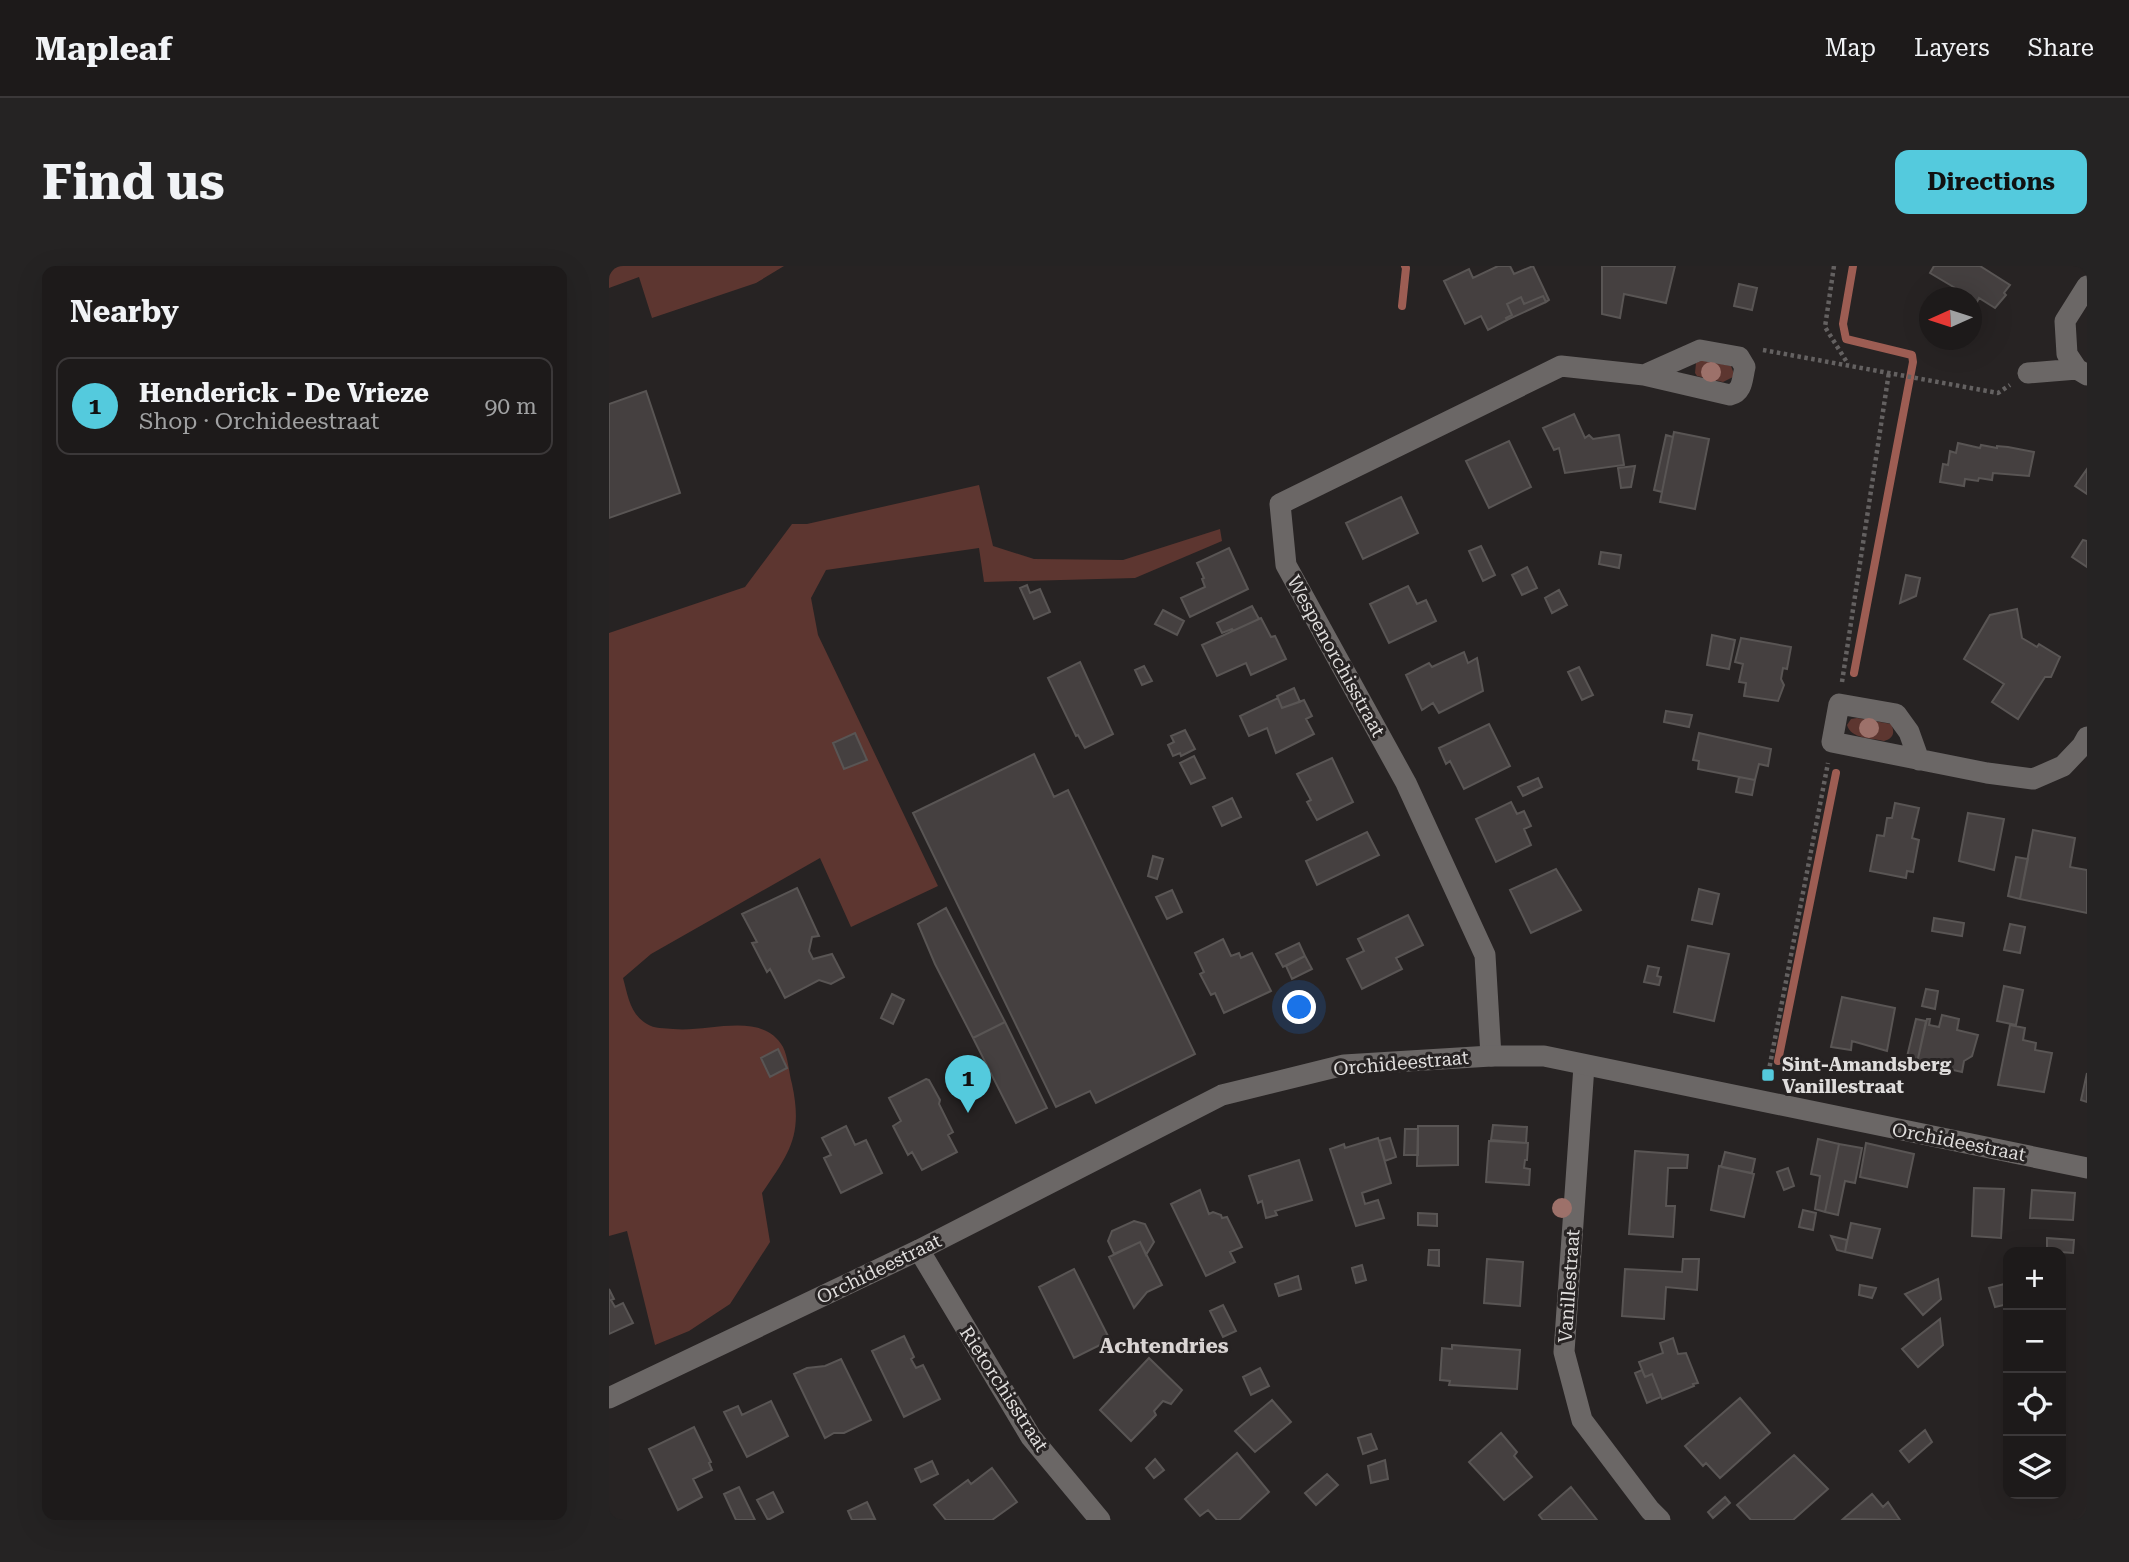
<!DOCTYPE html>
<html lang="en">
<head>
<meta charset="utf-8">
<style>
  :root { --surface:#1d1a1a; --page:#252323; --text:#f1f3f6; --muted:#a0a1a2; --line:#3b3839; --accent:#54cadd }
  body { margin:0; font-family:"Roboto Serif",serif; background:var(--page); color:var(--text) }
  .controls { position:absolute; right:21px; bottom:21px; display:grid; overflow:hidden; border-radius:14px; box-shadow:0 7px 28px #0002 }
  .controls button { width:63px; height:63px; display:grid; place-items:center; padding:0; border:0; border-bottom:2px solid var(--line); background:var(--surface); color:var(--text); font:35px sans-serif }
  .compass { position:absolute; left:1310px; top:21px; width:63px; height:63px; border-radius:50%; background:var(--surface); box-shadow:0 7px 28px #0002; rotate:267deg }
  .you { position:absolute; left:691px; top:742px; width:24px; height:24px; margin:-18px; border:5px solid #fff; border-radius:50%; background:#1a73e8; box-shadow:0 0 0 10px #1a73e833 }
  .badge { display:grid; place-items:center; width:46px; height:46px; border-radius:50%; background:var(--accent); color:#111; font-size:23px; font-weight:700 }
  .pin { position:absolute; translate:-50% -58px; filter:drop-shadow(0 2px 4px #0008) }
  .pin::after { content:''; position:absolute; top:37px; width:24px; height:21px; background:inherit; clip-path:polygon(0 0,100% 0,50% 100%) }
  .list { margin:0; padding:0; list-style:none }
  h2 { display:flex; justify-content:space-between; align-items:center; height:91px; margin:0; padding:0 28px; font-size:30px }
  h2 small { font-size:23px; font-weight:400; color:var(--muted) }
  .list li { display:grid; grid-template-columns:46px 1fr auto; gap:21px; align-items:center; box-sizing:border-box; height:98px; margin:0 14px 14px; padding:0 14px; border:2px solid var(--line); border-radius:14px }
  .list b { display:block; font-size:26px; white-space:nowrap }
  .list p { margin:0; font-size:23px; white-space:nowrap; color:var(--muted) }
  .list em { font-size:23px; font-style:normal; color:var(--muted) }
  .icon { flex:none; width:38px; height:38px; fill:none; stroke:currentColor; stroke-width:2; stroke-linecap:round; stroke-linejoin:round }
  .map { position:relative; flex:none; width:1478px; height:1254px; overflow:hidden; border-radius:14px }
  header { display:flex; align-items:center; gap:42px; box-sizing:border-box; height:98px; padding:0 35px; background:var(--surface); border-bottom:2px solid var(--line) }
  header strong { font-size:33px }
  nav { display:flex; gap:38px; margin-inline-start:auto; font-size:24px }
  .intro { display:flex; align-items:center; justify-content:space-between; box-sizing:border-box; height:168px; padding:0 42px }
  h1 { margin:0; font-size:49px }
  .button { padding:18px 32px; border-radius:14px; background:var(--accent); color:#111; font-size:24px; font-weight:700 }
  main { display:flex; gap:42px; padding:0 42px }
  aside { flex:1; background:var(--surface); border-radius:14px; box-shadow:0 7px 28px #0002 }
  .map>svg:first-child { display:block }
  .green { fill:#5d3630 }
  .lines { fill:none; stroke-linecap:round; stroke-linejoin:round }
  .stream { stroke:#9d5d53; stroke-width:8 }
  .building { fill:#454040; stroke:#595554; stroke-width:2 }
  .path { stroke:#646161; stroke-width:4.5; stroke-dasharray:3.5 3.5; stroke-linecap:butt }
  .street { stroke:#6b6766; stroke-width:21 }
  .secondary { stroke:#6b6766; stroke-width:21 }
  .tree { fill:#9d716a }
  .poi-dot { fill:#54cadd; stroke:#272323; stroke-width:2.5 }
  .labels { text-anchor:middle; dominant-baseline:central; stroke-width:6; stroke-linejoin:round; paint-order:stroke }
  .street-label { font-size:19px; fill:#dfdddc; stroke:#272323 }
  .poi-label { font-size:19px; font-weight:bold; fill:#dfdddc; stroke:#272323; text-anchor:start }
  .neighbourhood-label { font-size:21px; font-weight:bold; fill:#d9d4d3; stroke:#272323 }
</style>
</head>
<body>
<header>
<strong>Mapleaf</strong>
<nav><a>Map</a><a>Layers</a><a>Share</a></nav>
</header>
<div class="intro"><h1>Find us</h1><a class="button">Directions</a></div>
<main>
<aside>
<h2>Nearby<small></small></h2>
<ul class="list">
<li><span class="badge">1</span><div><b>Henderick - De Vrieze</b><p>Shop · Orchideestraat</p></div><em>90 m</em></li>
</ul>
</aside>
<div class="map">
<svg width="1478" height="1254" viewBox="0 0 1478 1254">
  <rect width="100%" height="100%" fill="#272323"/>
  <!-- green -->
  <path class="green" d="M0,0H175L147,17L43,52L30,11L0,22Z
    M1094,94L1122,100L1125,108L1124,111L1114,116L1088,110L1086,107L1087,97Z
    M370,219L384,280L425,293L514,294L611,263L613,275L526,312L375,316L370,282L217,304L202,332L209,369L329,620L242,661L211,592L42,688L14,712C19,730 21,748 38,758C45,763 56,762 64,763C99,767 153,744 174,781C179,791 180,807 183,818C194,869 181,886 153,927L161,976L121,1038L80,1065L46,1079L18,965L0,970V367L136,321L183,258H198Z
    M1248,452L1282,458C1286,466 1285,472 1275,475C1262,472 1242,473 1238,459L1242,453Z"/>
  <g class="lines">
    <!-- stream -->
    <path class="stream" d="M1244,0L1234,58L1237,73L1303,89L1304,96L1245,407
      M793,40L797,2L796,0
      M1169,795L1227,507"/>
  </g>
  <!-- building -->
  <path class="building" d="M889,0H901L905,8L924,0L940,34L937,36L934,30L915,38L912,31L898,38L903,49L897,52L898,54L879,64L872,50L856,58L835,15L860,3L864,12Z
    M993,0H1066L1057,37L1015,28L1011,52L993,48Z
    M1325,0H1371L1401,19L1395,27L1397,29L1386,42L1370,32L1368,36L1363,32L1321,7Z
    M1130,18L1148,22L1143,44L1125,40Z
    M934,30L937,36L898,54L897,52L903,49L898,38L912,31L915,38Z
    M37,125L71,227L0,252V138Z
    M965,148L976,172L980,169L984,173L1010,169L1015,199L956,207L950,182L945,184L934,162Z
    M1065,166L1100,173L1086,243L1051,236Z
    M1057,169L1064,171L1053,226L1045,224Z
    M900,175L922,221L880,242L857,195Z
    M1349,177L1371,182L1372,179L1388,182V180L1399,181L1425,186L1420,210L1384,207L1383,214L1370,212L1369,215L1356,213L1355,220L1331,216L1334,198L1339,199L1341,185L1347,187Z
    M1026,200L1022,221L1012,222L1009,202Z
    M1478,203V228L1466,220Z
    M792,231L809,267L754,293L737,257Z
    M1474,274L1478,275V301L1463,291Z
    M872,280L886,309L874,315L860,285Z
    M620,282L639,323L581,351L572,332L596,321L593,313L595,312L588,297Z
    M992,286L1012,289L1010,302L990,298Z
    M918,301L928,322L913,329L903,309Z
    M1297,309L1311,312L1307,330L1291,337Z
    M418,319L421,327L431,323L441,346L425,353L411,322Z
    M799,320L808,338L817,334L827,355L780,377L761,338Z
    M950,324L958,339L943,347L936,332Z
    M643,340L650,353L624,365L623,363L613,367L608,357Z
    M1408,343L1413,372L1428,381L1430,378L1451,391L1442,411H1436L1409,453L1383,436L1395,418L1355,393L1381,349Z
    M554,344L575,355L568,369L546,358Z
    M652,352L662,371L666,370L677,393L642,409L637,397L608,410L593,379Z
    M1103,369L1126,374L1120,403L1098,399Z
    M1132,372L1182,381L1178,403L1174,402L1172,413L1175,419L1169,435L1135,430L1137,417L1130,416L1134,398L1126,396Z
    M855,386L859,397L868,392L874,425L830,447L824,437L813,444L797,409L820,397L823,401Z
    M471,396L504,468L476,482L469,469L467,470L439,412Z
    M535,400L543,415L533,419L526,404Z
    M970,401L984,429L973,434L959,406Z
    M685,422L691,436L673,442L668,430Z
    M669,432L673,442L695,434L703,450L697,453L705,468L667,487L658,462L640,470L631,450Z
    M1057,445L1083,449L1080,461L1055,456Z
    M880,458L901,500L855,523L841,495L837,498L830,482Z
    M576,464L586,483L572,490L571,487L564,490L559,479L565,476L562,470Z
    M246,467L258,494L235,503L224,477Z
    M1090,467L1162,483L1159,500L1150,498L1146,514L1089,503L1090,495L1084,494Z
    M425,488L445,531L459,524L586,788L487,837L481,825L447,841L304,547Z
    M585,490L596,512L582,518L571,497Z
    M723,492L744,536L708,554L698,536L702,534L688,508Z
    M1130,511L1146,514L1143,529L1127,526Z
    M929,512L933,521L914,530L909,521Z
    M623,532L632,551L613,560L604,541Z
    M902,536L908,548L915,545L922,560L915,563L922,579L887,596L867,553Z
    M1286,537L1310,542L1303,572L1310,574L1304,606L1298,605L1297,612L1261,605L1268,569L1275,570L1278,552H1283Z
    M1359,547L1395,553L1385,604L1350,595Z
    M1424,564L1466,572L1461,601L1478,604V647L1411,633Z
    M758,566L770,589L708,619L697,595Z
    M544,590L554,593L548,613L539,610Z
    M1407,591L1419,593L1411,633L1399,630Z
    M947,603L972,644L922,667L901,624Z
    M188,622L210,670L203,671L200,685L204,693L223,688L235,711L222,718L210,714L176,732L161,703L158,706L143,677L148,676L133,648Z
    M1090,623L1110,628L1103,658L1083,654Z
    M563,624L573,646L558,653L547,631Z
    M337,642L396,756L364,772L326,698L309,658Z
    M799,649L814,679L787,692L793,703L753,723L738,693L755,685L749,673Z
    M1325,652L1355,657L1353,670L1323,665Z
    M1401,658L1416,661L1411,687L1395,684Z
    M614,673L622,690L630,687L632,692L643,687L662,725L615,747L606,727L602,729L591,708L595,706L586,687Z
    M690,677L696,690L674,701L667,688Z
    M1079,680L1120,688L1105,755L1065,746Z
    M696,690L703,703L683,713L677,700Z
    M1039,700L1050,702L1048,710L1052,711L1050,719L1035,716Z
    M1395,720L1414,724L1407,759L1388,755Z
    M1317,723L1329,725L1326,743L1313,740Z
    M283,728L295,734L284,758L272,752Z
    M1233,731L1286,742L1278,785L1243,775L1242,784L1222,781Z
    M1333,749L1350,753L1348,764L1369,769L1363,790L1355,795L1353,806L1327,800L1326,804L1308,797L1318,753H1321L1320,759L1330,761Z
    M1307,753L1317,755L1308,797L1297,795Z
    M396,756L438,842L407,857L364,772Z
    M1401,759L1416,762L1414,774L1427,777L1426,784L1443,787L1435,826L1389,819Z
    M169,783L178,802L161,811L152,792Z
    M1478,807V836L1472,834Z
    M317,813L320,814L331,834L330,838L344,866L339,869L348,886L313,904L303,886L299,889L284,860L292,855L280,832Z
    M884,859L918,861L917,877L882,874Z
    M237,860L246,879L257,874L273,907L232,927L215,892L222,889L213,872Z
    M809,860H849V899L808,900Z
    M796,863H809V889H795Z
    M769,872L782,917L753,927L756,938L769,934L775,952L747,960L721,883L735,878L736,882Z
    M781,872L787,891L776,895L770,875Z
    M1209,873L1230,878L1216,946L1206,943L1211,910L1202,908Z
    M880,875L919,877L918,894H916L915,902L921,903L920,919L877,916Z
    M1257,877L1305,888L1298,921L1251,911Z
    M1230,878L1253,882L1246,917L1236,915L1229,949L1216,946Z
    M1026,885L1079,889L1078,902H1059L1057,940H1066L1064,971L1020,968Z
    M1116,886L1146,893L1143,907L1112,901Z
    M690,894L703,934L666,945L668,949L657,952L653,935L649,937L640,910Z
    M1110,900L1145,908L1135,951L1102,944Z
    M1179,902L1185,920L1175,924L1168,906Z
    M1365,922L1395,923L1392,972L1363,970Z
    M591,924L600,948L604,946L612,949L613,952L618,951L633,981L621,986L626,996L597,1010L562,938Z
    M1423,924L1466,927L1464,954L1421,952Z
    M1194,944L1207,947L1204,964L1190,961Z
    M809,947L828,948V960L809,959Z
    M525,955L536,958L545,976L537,989L531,976L505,988L499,975L503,965Z
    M1242,957L1271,963L1263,992L1236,986Z
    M1222,970L1238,974L1236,986L1228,984Z
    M1438,972L1465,974L1464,987L1438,985Z
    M531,976L553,1019L538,1026L525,1042L500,991Z
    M820,984H830V1000L819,999Z
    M878,993L914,996L911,1040L875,1037Z
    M1074,993H1090L1088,1024L1057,1021L1055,1053L1013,1050L1016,1003L1073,1006Z
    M753,999L757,1014L747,1017L743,1002Z
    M465,1003L501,1074L465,1092L430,1021Z
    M689,1010L692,1023L670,1030L666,1018Z
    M1329,1013L1332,1033L1314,1049L1296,1028Z
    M1399,1017V1038L1386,1041L1380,1022Z
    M1251,1019L1267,1022L1263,1032L1250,1029Z
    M0,1023L5,1033L2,1034L6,1041L14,1037L24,1057L0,1068Z
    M614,1039L627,1065L614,1071L601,1045Z
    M1331,1053L1334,1079L1309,1101L1293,1083Z
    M295,1070L305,1091L302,1093L307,1102L314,1099L331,1133L295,1151L263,1085Z
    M1064,1072L1069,1088L1077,1087L1089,1117L1084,1118L1085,1120L1053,1133L1043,1108L1036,1111L1030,1096L1054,1087L1051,1077Z
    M843,1079L911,1084L908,1123L840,1119L841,1115L831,1114L833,1082L843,1083Z
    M540,1092L573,1124L562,1138L554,1135L545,1145L547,1149L522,1175L491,1144Z
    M232,1093L262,1154L235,1167H225L216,1172L185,1108L198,1102L216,1100Z
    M651,1102L660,1120L642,1129L634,1111Z
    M1033,1104L1036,1111L1043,1108L1052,1131L1038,1137L1026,1107Z
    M1131,1132L1161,1167L1111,1212L1097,1197L1094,1200L1076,1180Z
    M663,1134L682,1156L646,1186L626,1165Z
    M162,1135L179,1170L138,1191L115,1146L129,1140L133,1149Z
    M85,1161L102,1196L100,1197L103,1204L84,1213L93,1231L69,1244L40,1183Z
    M1316,1164L1323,1176L1300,1196L1291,1185Z
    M892,1167L908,1186L905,1190L923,1211L895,1234L860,1196Z
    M762,1168L768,1183L754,1188L749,1172Z
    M628,1187L660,1226L630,1254H608L599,1244L591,1250L576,1233Z
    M1185,1189L1219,1223L1184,1254H1142L1128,1239Z
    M546,1193L555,1204L545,1212L537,1202Z
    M776,1194L779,1213L762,1217L759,1200Z
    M323,1195L329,1208L312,1216L306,1203Z
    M383,1202L408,1236L383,1254H337L325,1239L359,1214L362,1218Z
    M718,1208L729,1219L707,1239L696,1227Z
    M130,1221L146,1254H127L115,1228Z
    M962,1221L988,1254H934L930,1249Z
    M164,1226L174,1246L159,1254L148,1234Z
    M1263,1228L1274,1241L1279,1236L1291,1254L1234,1253Z
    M1116,1231L1121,1237L1104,1252L1099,1246Z
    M258,1236L266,1253L243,1254L239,1245Z"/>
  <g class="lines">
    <!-- path -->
    <path class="path" d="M1225,0L1216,61L1239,98
      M1154,84L1389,127L1401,119
      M1233,416L1280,106
      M1158,814L1219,497"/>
    <!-- street -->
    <path class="street" d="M1478,20L1456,55L1458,88L1468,103L1478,109
      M1419,107L1468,103
      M1310,494L1300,466L1287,448L1230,438L1223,476L1378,507L1424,513L1454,500L1473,480L1478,471
      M882,790L876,689L797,517L677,299L671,238L952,100L1035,109L1121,129C1134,126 1133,113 1136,101L1130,91L1091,84L1035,109
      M975,800L955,1086L973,1154L1041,1244L1051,1254
      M310,984L422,1171L491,1254"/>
    <!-- secondary -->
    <path class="secondary" d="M0,1132L310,984L613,829L735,799L882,790H935L1478,902"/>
  </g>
  <!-- trees -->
  <g class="tree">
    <circle cx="1102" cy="106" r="10"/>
    <circle cx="1260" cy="462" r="10"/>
    <circle cx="953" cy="942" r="10"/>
  </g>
  <!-- markers -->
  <rect class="poi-dot" x="1152" y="802" width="14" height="14" rx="3.5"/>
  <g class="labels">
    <!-- street labels -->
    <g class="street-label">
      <text transform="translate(727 390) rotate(61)">Wespenorchisstraat</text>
      <text transform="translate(792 797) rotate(-5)">Orchideestraat</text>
      <text transform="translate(1350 876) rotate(11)">Orchideestraat</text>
      <text transform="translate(270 1003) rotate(-26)">Orchideestraat</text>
      <text transform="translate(960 1020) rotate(-86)">Vanillestraat</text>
      <text transform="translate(395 1123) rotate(57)">Rietorchisstraat</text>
    </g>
    <!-- poi labels -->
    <g class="poi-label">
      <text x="1173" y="798">Sint-Amandsberg<tspan x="1173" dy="22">Vanillestraat</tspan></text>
    </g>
    <!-- neighbourhood labels -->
    <g class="neighbourhood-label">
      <text x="555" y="1080">Achtendries</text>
    </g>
  </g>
</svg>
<div class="controls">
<button>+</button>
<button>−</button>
<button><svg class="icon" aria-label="locate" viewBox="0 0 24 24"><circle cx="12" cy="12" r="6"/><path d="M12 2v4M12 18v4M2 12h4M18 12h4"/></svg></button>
<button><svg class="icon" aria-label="layers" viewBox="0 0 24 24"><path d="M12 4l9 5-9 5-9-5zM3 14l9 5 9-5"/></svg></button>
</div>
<svg class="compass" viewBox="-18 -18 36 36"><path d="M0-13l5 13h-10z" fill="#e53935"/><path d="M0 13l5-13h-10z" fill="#a0a1a2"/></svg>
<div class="you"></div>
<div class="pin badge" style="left:359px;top:847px">1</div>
</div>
</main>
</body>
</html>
